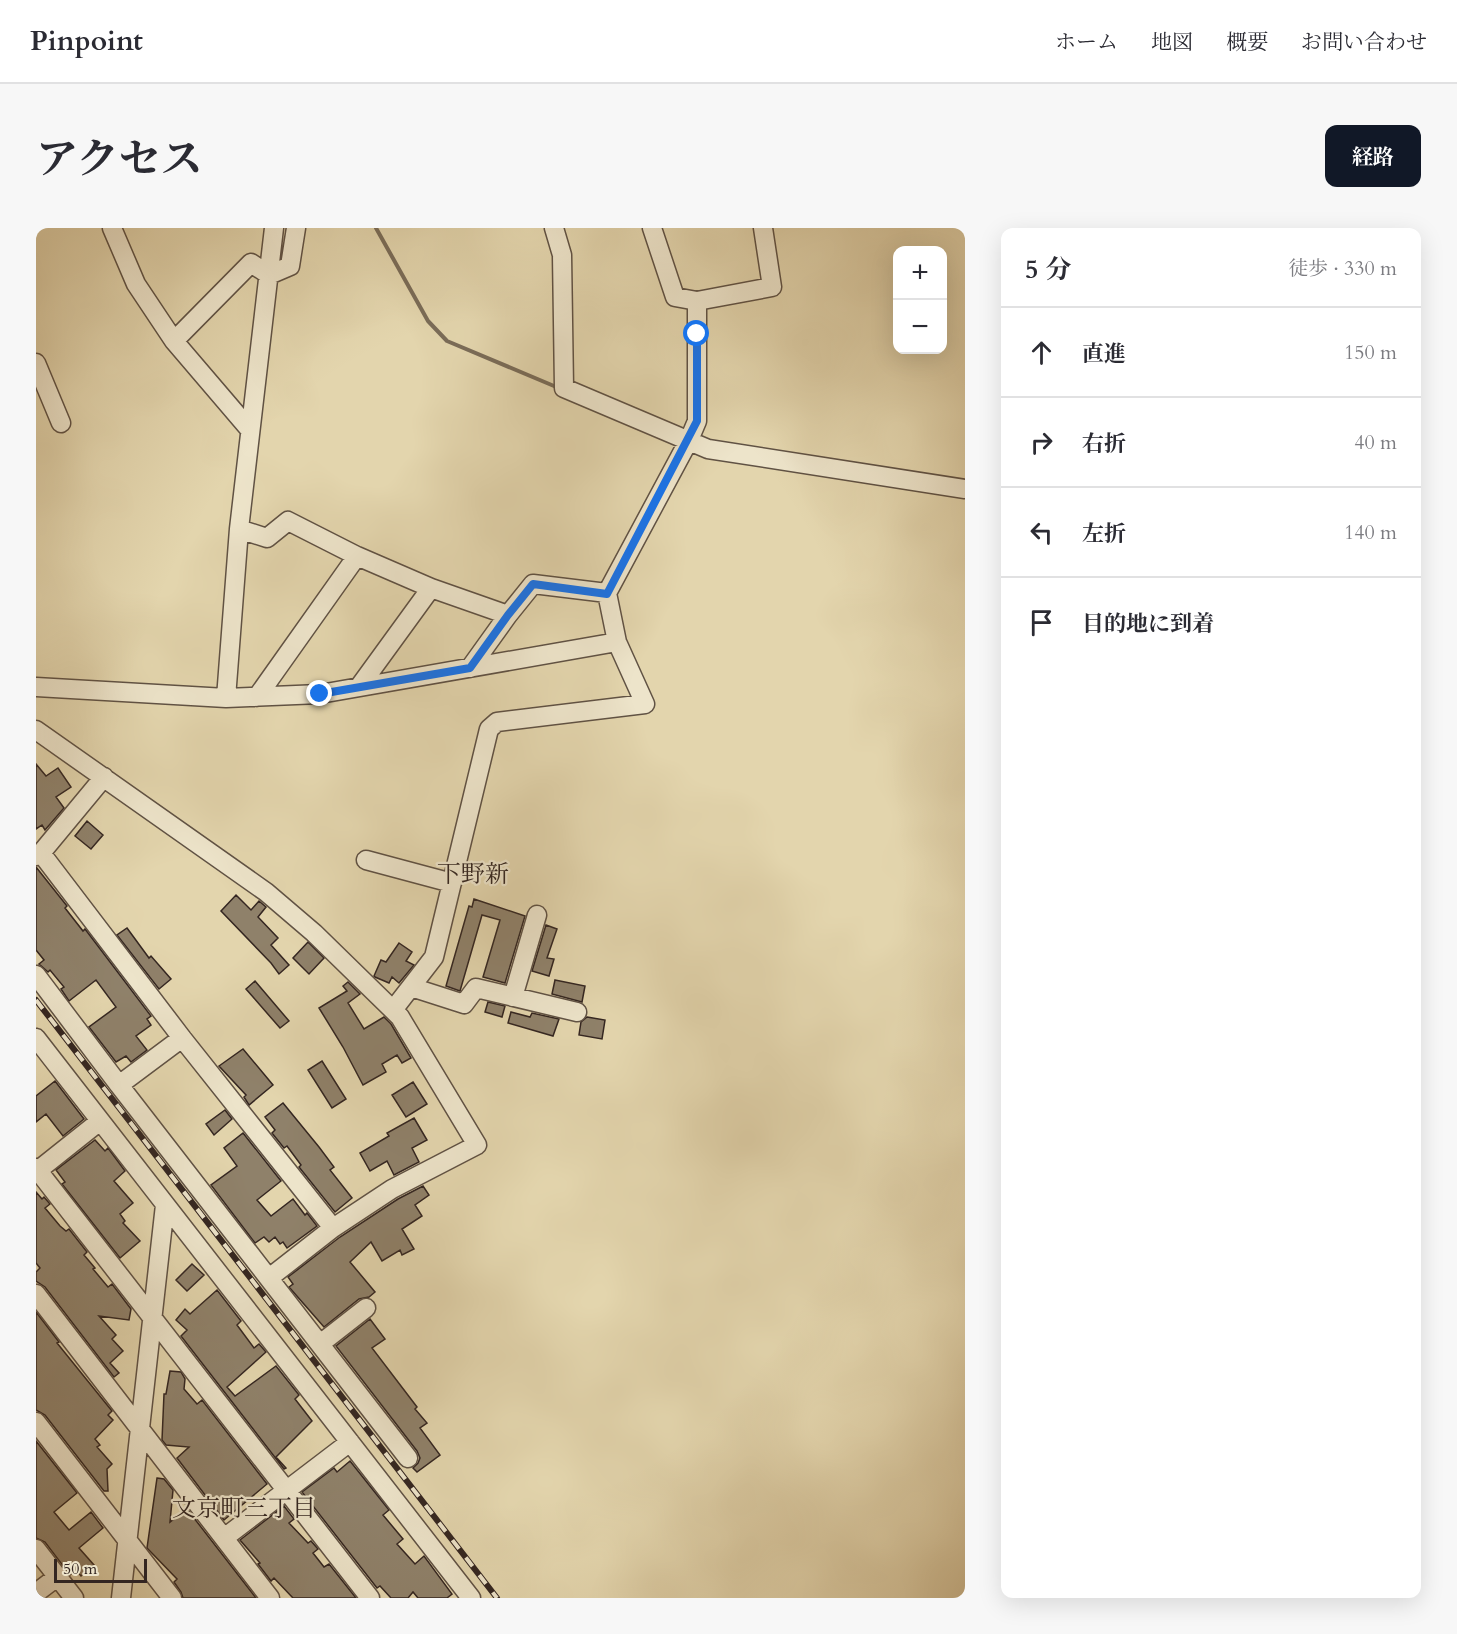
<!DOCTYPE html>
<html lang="ja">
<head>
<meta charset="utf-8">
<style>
  :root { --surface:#fff; --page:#f7f7f7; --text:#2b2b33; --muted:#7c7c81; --line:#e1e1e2; --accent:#111827 }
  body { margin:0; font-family:Cardo,"Noto Serif JP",serif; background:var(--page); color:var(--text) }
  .controls { position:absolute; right:18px; top:18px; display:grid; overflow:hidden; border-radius:12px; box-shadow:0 6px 24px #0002 }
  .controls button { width:54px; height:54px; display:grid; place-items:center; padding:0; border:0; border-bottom:2px solid var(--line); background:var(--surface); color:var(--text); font:30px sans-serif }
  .scale { position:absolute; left:18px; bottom:15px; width:93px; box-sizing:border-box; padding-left:6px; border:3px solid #342621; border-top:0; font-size:16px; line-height:21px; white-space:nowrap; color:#342621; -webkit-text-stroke:4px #ede4ca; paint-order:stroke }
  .stop { position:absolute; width:18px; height:18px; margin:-14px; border:4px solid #1a73e8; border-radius:50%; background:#fff }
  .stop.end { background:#1a73e8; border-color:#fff; box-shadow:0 2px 6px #0008 }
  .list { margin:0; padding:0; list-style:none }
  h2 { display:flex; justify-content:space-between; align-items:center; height:78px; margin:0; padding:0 24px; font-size:26px }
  h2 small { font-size:20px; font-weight:400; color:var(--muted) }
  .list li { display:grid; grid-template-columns:39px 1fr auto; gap:18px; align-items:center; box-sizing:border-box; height:90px; padding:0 24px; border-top:2px solid var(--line) }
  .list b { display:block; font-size:22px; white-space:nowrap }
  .list em { font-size:20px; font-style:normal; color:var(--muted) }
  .icon { flex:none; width:33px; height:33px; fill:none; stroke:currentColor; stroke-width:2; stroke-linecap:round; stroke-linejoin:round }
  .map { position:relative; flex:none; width:929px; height:1370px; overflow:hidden; border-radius:12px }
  header { display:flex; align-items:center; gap:36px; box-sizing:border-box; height:84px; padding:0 30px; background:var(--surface); border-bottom:2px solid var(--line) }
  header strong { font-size:28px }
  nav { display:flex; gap:33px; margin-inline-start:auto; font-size:21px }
  .intro { display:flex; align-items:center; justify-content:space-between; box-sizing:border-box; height:144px; padding:0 36px }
  h1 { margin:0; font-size:42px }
  .button { padding:15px 27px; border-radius:12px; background:var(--accent); color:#fff; font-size:21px; font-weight:700 }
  main { display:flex; gap:36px; padding:0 36px }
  aside { flex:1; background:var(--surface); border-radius:12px; box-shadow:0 6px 24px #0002 }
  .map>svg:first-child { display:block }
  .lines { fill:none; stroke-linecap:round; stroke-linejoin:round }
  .stream { stroke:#7a6c58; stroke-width:4 }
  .building { fill:#8f816a; stroke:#342621; stroke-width:1.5 }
  .minor-casing { stroke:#605244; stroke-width:21 }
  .minor { stroke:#ede4ca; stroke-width:18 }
  .rail-casing { stroke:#342621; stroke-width:6 }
  .rail { stroke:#ede4ca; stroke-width:4; stroke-dasharray:11; stroke-linecap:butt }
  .route { stroke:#1a73e8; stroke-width:8 }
  .labels { text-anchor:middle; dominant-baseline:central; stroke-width:4.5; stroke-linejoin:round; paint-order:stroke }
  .neighbourhood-label { font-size:24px; fill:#342621; stroke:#ede4ca }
</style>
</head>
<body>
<header>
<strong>Pinpoint</strong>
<nav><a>ホーム</a><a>地図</a><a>概要</a><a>お問い合わせ</a></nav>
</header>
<div class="intro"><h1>アクセス</h1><a class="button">経路</a></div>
<main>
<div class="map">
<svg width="929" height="1370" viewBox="0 0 929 1370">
  <rect width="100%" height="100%" fill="#e3d5ad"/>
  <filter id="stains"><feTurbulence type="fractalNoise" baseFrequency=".00333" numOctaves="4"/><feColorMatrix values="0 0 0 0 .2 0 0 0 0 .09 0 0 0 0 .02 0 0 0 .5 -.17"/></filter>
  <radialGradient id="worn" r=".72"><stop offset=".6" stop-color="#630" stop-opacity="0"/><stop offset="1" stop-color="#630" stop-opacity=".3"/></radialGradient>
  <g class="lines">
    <!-- stream -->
    <path class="stream" d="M340,0L392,93L411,113L518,158"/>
  </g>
  <!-- building -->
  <path class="building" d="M0,536L10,548L22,540L35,559L20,569L28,580L9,602L6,597L0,601Z
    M51,593L67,607L55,621L39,608Z
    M0,639L31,678L29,680L47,703L49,701L115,788L111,791L115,797L100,808L111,822L95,834L90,828L80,834L53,799L80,779L60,752L33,773L25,761L28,759L14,742L12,744L3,736L8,732L0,722Z
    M200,667L215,682L223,673L230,679L222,689L242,710L235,717L253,737L243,746L235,735L185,683Z
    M438,671L489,688L469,755L447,749L464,692L446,687L424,763L410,758L433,678L436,679Z
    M510,697L521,701L511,730L518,731L513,748L496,743Z
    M91,700L113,730L115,728L135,751L123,761L81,707Z
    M272,714L288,730L273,746L257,730Z
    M363,715L376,724L370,733L378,737L363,755L356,749L353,755L339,749L338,748L345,732L350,734Z
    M519,752L549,758L546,774L516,766Z
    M219,753L253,793L244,800L210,761Z
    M312,754L324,766L312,775L328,801L348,789L355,796L375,830L366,835L361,827L346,836L350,844L327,857L307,819L283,780L311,763L307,758Z
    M452,774L469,778L466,789L449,784Z
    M475,784L494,789L496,785L523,791L517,808L472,795Z
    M551,789L569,792L566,811L543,807L545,794Z
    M207,821L237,857L213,877L208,869L210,867L183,838Z
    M286,833L310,871L296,880L272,842Z
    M19,853L48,891L27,908L10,886L0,894V868Z
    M377,854L391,876L370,889L356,867Z
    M247,875L283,919L298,939L294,942L316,970L299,984L263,939L265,937L251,918L248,920L236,905L239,902L229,889Z
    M189,882L196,891L178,907L170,896Z
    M378,890L391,912L376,920L383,934L358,947L351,933L334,943L324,925L353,908L351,905Z
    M207,905L245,953L221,972L235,988L257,971L269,987L271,985L281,998L251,1020L247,1014L244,1016L239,1009L233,1014L228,1009L219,1015L175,957L201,938L188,920Z
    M59,912L69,923L72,920L89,943L78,953L97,975L84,986L89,993L87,995L104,1013L84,1030L26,956L29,954L20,942Z
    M387,958L393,967L379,977L386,988L366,1001L378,1021L366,1027L364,1022L346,1033L335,1014L314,1034L339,1064L333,1069L323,1071L288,1099L253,1059L257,1056L252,1049L304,1009L362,971Z
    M0,964L6,971L8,969L14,976L9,980L24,998L30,1003L33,1001L51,1024L48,1027L59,1040L57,1041L72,1059L76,1056L95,1081L93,1092L63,1088L80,1107L76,1111L87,1123L74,1135L83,1145L78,1149L9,1059L0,1053V1044L4,1040L0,1035Z
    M156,1036L168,1047L151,1063L140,1052Z
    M181,1062L205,1093L201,1097L218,1120L223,1116L230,1124L191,1159L199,1168L240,1138L263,1167L259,1171L276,1193L240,1229L250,1240L248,1241L145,1108L151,1102L140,1092L149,1081L154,1086Z
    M0,1084L23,1114L21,1115L76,1183L72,1187L77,1192L59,1211L64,1217L61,1219L76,1236L71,1241L72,1263H68L9,1187L0,1182Z
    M334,1091L349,1111L336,1120L381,1179L379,1181L391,1195L384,1200L404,1227L381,1244L377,1240L382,1235L384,1230L381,1223L300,1118Z
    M134,1143L145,1144L149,1151L148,1161L161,1176L166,1172L231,1256L188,1292L141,1230L153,1219L130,1217L126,1212L128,1166H130Z
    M0,1213L41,1265L18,1284L33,1302L55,1284L67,1300L43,1320L58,1337L45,1348L40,1342L34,1347L9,1314L0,1310Z
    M314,1233L353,1282L347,1287L367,1311L361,1316L379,1336L388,1328L416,1366L411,1370H382L377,1364L372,1370H355L344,1358L341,1360L266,1264L298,1240L301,1244Z
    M121,1250L128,1251L137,1262L134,1294L151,1281L220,1370H147L145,1364L138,1354L141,1351L111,1320Z
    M248,1278L258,1291L253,1295L272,1315L275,1313L282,1321L277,1325L288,1339L293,1336L320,1370H257L238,1350L235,1353L222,1336L224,1335L204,1312Z"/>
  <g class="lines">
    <defs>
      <path id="minor" d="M76,0L100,56L138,113L214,202
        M518,0L526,27L528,160L672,221L929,261
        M661,73L736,59L727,0
        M138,113L215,35L233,47L254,38L260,0
        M0,135L25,195
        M203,301L231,310L252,293L321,328L395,360L472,387L497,356L571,365L581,414L609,476L461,494L453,501L398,729L357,782
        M571,365L653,212L661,193V73L639,69L616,0
        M434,440L472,387
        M0,459L190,470L284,466L581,414
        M323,459L395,360
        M221,469L321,328
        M190,470L203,301L238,0
        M0,502L230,664L278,705L364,789L441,917L356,961L297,1000L233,1050
        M5,625L146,810L297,1000
        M0,628L5,625L68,549
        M330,632L416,655
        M0,747L83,857L146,810
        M375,759L428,776L440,760L541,784
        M477,769L501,687
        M0,810L435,1370
        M83,857L372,1230
        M0,940L334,1370
        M0,944L64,893
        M0,1066L234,1370
        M284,1116L330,1080
        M0,1194L136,1370
        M188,1310L314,1214
        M0,1321L38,1370
        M0,1365L21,1349
        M85,1370L129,977"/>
    </defs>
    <!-- minor casing -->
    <use href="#minor" class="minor-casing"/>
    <!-- minor -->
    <use href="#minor" class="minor"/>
    <defs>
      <path id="rail" d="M0,772L461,1370"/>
    </defs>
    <!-- rail casing -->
    <use href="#rail" class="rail-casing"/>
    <!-- rail -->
    <use href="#rail" class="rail"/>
  </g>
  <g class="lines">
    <!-- route -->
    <path class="route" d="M284,466L434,440L472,387L497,356L571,366L661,193V106"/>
  </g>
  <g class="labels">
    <!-- neighbourhood labels -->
    <g class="neighbourhood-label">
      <text x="437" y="646">下野新</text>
      <text x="208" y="1280">文京町三丁目</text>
    </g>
  </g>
  <rect width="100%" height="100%" filter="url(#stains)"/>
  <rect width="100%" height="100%" fill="url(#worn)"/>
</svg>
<div class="controls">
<button>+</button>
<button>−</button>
</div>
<div class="scale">50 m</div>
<div class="stop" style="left:661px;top:106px"></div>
<div class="stop end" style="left:284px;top:466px"></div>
</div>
<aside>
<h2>5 分<small>徒歩 · 330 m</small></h2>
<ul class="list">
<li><svg class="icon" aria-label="ahead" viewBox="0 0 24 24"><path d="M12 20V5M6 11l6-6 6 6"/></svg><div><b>直進</b></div><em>150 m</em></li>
<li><svg class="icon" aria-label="right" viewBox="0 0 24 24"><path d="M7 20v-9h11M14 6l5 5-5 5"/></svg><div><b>右折</b></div><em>40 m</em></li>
<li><svg class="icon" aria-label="left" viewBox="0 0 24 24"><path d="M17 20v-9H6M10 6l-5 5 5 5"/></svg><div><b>左折</b></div><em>140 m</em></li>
<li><svg class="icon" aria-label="arrive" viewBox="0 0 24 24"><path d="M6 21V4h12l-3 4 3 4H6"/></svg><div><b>目的地に到着</b></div></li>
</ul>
</aside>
</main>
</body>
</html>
